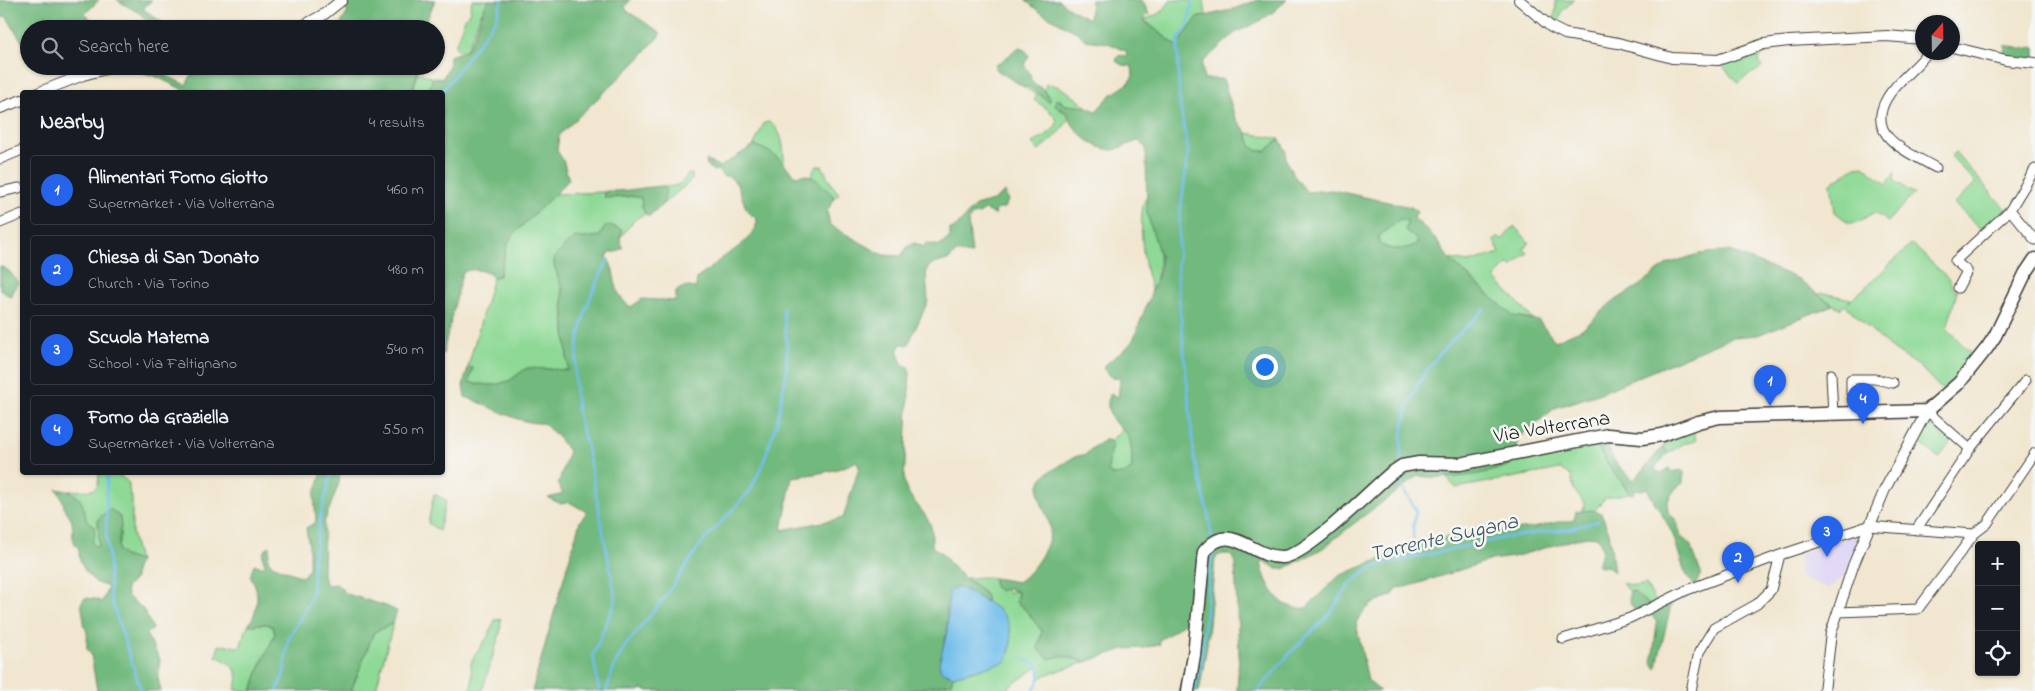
<!DOCTYPE html>
<html lang="en">
<head>
<meta charset="utf-8">
<style>
  :root { --surface:#171b24; --page:#242831; --text:#f1f3f6; --muted:#9ea1a6; --line:#363941; --accent:#2563eb }
  body { margin:0; font-family:"Indie Flower",sans-serif; background:var(--page); color:var(--text) }
  .controls { position:absolute; right:15px; bottom:15px; display:grid; overflow:hidden; border-radius:5px; box-shadow:0 1px 4px #0004 }
  .controls button { width:45px; height:45px; display:grid; place-items:center; padding:0; border:0; border-bottom:1px solid var(--line); background:var(--surface); color:var(--text); font:25px sans-serif }
  .compass { position:absolute; left:1915px; top:15px; width:45px; height:45px; border-radius:50%; background:var(--surface); box-shadow:0 1px 4px #0004; rotate:20deg }
  .you { position:absolute; left:1264px; top:366px; width:18px; height:18px; margin:-12px; border:4px solid #fff; border-radius:50%; background:#1a73e8; box-shadow:0 0 0 8px #1a73e833 }
  .badge { display:grid; place-items:center; width:32px; height:32px; border-radius:50%; background:var(--accent); color:#fff; font-size:16px; font-weight:700 }
  .pin { position:absolute; translate:-50% -41px; filter:drop-shadow(0 1px 2px #0008) }
  .pin::after { content:''; position:absolute; top:26px; width:18px; height:15px; background:inherit; clip-path:polygon(0 0,100% 0,50% 100%) }
  .list { margin:0; padding:0; list-style:none }
  h2 { display:flex; justify-content:space-between; align-items:center; height:65px; margin:0; padding:0 20px; font-size:21px }
  h2 small { font-size:16px; font-weight:400; color:var(--muted) }
  .list li { display:grid; grid-template-columns:32px 1fr auto; gap:15px; align-items:center; box-sizing:border-box; height:70px; margin:0 10px 10px; padding:0 10px; border:1px solid var(--line); border-radius:5px }
  .list b { display:block; font-size:19px; white-space:nowrap }
  .list p { margin:0; font-size:16px; white-space:nowrap; color:var(--muted) }
  .list em { font-size:16px; font-style:normal; color:var(--muted) }
  .icon { flex:none; width:28px; height:28px; fill:none; stroke:currentColor; stroke-width:2; stroke-linecap:round; stroke-linejoin:round }
  .map { position:relative; flex:none; width:2035px; height:691px; overflow:hidden }
  .search { position:absolute; background:var(--surface); box-shadow:0 1px 4px #0004; left:20px; top:20px; width:425px; height:55px; display:flex; align-items:center; gap:12px; box-sizing:border-box; padding:0 18px; border-radius:28px; color:var(--muted); font-size:19px }
  .panel { position:absolute; background:var(--surface); box-shadow:0 1px 4px #0004; left:20px; top:90px; width:425px; height:385px; border-radius:5px }
  .map>svg:first-child { display:block }
  .built { fill:#dfd5f5 }
  .green { fill:#8dd995; stroke:#547a58 }
  .forest { fill:#72b97e; stroke:#476a4d; fill-rule:evenodd }
  .water { fill:#73bfec; stroke:#486e84 }
  .lines { fill:none; stroke-linecap:round; stroke-linejoin:round }
  .stream { stroke:#73bfec; stroke-width:2.5 }
  .minor-casing { stroke:#3c3a37; stroke-width:11 }
  .tertiary-casing { stroke:#3c3a37; stroke-width:12 }
  .secondary-casing { stroke:#3c3a37; stroke-width:15 }
  .minor { stroke:#fff; stroke-width:9 }
  .tertiary { stroke:#fff; stroke-width:10 }
  .secondary { stroke:#fff; stroke-width:12 }
  .labels { text-anchor:middle; dominant-baseline:central; stroke-width:5; stroke-linejoin:round; paint-order:stroke }
  .street-label { font-size:21px; fill:#1c1c1c; stroke:#f6f6f2 }
  .water-label { font-size:22px; font-style:italic; fill:#3a5565; stroke:#f6f6f2 }
</style>
</head>
<body>
<div class="map">
<svg width="2035" height="691" viewBox="0 0 2035 691">
  <rect width="100%" height="100%" fill="#f6f6f2"/>
  <filter id="ink" filterUnits="userSpaceOnUse"><feTurbulence type="fractalNoise" baseFrequency=".02" numOctaves="2"/><feDisplacementMap in="SourceGraphic" scale="10" xChannelSelector="R" yChannelSelector="G"/><feConvolveMatrix kernelMatrix="1 2 1 2 8 2 1 2 1" color-interpolation-filters="sRGB"/></filter>
  <filter id="wash" filterUnits="userSpaceOnUse"><feTurbulence type="fractalNoise" baseFrequency=".0096" numOctaves="4" result="noise"/><feDisplacementMap in="SourceGraphic" scale="20" xChannelSelector="R" yChannelSelector="G"/><feGaussianBlur stdDeviation="1.12" result="paint"/><feColorMatrix in="noise" values="0 0 0 0 0 0 0 0 0 0 0 0 0 0 0 0 0 1.4 0 .05"/><feComposite in="paint" operator="in"/></filter>
  <g filter="url(#wash)">
    <rect width="100%" height="100%" fill="#f1e6cf"/>
    <!-- built -->
    <path class="built" d="M1852,535L1859,541L1846,575L1828,588L1799,576L1800,554Z"/>
    <!-- green -->
    <path class="green" d="M472,0H489C478,15 475,34 466,50L459,51L455,46L464,20L471,11L470,8Z
      M1171,0H1204L1206,15L1197,18L1177,46L1144,20L1162,12Z
      M1555,0H1574L1562,11L1557,30L1551,27L1556,9Z
      M1764,44L1759,61L1762,67C1754,73 1745,76 1738,84L1718,60Z
      M418,72L433,78L428,92H412Z
      M1046,84C1062,84 1075,98 1087,107L1066,105L1059,99L1058,108L1068,114L1069,120L1054,138L1039,151L1032,143C1064,126 1065,120 1034,100L1037,95L1024,87L1029,86L1050,99L1044,90Z
      M769,122C784,130 784,152 784,166C775,155 766,152 754,145L764,123Z
      M1247,133L1280,139L1266,151H1258L1251,146Z
      M1955,152L2008,212L1985,232L1954,204L1975,183L1951,156Z
      M817,166H822L832,185L839,194L835,198L812,177L814,168Z
      M1864,166L1887,184L1895,172L1894,180L1914,194L1887,222L1875,212L1858,222L1849,223L1835,212L1831,183L1856,167Z
      M688,174H692V180L663,204L666,189L662,186C674,188 682,185 688,174Z
      M604,192L605,197C617,200 629,194 641,198L645,214C633,218 628,229 620,238L622,230L610,225L602,231L600,236L584,238L554,265L562,289L568,370L527,368L509,381L494,385L476,384L469,382L473,368L468,367L493,277L499,276L508,243L512,236L554,194Z
      M1147,196C1148,233 1171,255 1151,291C1150,281 1146,273 1145,263C1142,249 1138,207 1147,196Z
      M1400,219L1408,221L1405,230L1417,240V244C1406,250 1390,252 1379,243L1378,237Z
      M1514,226L1529,242L1524,249L1528,253L1512,266L1508,264L1495,278L1533,319L1513,316L1449,259L1469,262L1500,253L1494,241L1497,237L1502,240Z
      M1912,244L1949,279L1955,291L1958,288L1947,328L1973,356L1962,371L1942,390L1919,366L1889,347L1845,305L1841,309L1817,294L1823,293L1851,299L1848,303Z
      M1932,421L1954,438L1939,458L1917,441Z
      M1120,428C1134,435 1131,454 1132,468L1124,474L1112,475L1108,471L1110,451L1113,445L1110,441L1121,431Z
      M1693,428L1696,441L1682,444L1669,453L1663,447L1676,435Z
      M1593,438L1606,462L1629,493L1605,498L1594,511L1579,512L1585,507L1584,503L1574,490L1571,476L1560,469L1456,488L1446,477L1470,475L1514,453Z
      M99,473H117L129,483V490L132,498V533L139,561L124,556L118,550C119,536 125,523 115,512L98,519L99,547L94,546L92,542L94,526L86,520C85,509 78,495 68,491L93,490L98,485Z
      M434,494L446,500L439,531L428,523Z
      M986,577L994,578V584L1008,588L1006,591L1009,593L1011,591L1018,592L1016,602L1024,608L1042,631L1038,649L1086,662L1045,675L1039,680L1038,667L1036,668L1003,691H907L951,683L953,676L1004,662L992,607L986,603C987,590 976,585 966,578Z
      M1622,583L1636,586L1646,584L1657,604L1646,605L1633,592H1630Z
      M501,619L500,633L482,691H469L472,684L471,663L474,656L487,638L495,620Z
      M267,624L273,627L275,634L259,669L252,691H238L235,689C243,672 231,663 216,656L219,645L240,647L248,625Z
      M393,624L376,689L381,691H351L374,632Z"/>
    <!-- forest -->
    <path class="forest" d="M0,0H99L85,14L92,20L78,29H29V53L6,16L0,19Z
      M117,0H152L143,9L172,29H155L139,13Z
      M342,0H435L428,17L426,29H335L339,26L348,12L340,2Z
      M489,0H630L625,7L627,11L660,32V35L636,62L559,135L557,151L563,160L569,180L512,236L508,243L499,276L493,277C486,270 470,267 462,273L443,354L442,92H428L433,78H443L448,68L450,56C454,54 460,53 465,51C474,46 481,11 489,0Z
      M1025,0H1059C1068,9 1078,13 1089,19L1091,0H1142L1149,14L1145,17L1144,21L1177,46L1197,18L1230,10L1258,0H1287L1272,13L1258,22L1235,33L1202,63L1204,79H1223L1235,117L1246,131L1251,146L1258,151H1266L1280,139L1286,151C1283,164 1299,182 1307,192L1332,190L1411,207L1417,211L1414,218L1434,237L1449,259L1513,316L1539,321L1555,341L1584,328L1611,303L1640,285L1667,264L1699,254L1729,251L1799,279L1817,294L1833,305L1758,335L1733,337L1598,394L1555,408L1519,437L1510,465C1482,476 1447,480 1418,476L1361,518L1323,548L1284,569H1277L1264,561L1261,563C1266,585 1280,612 1306,608L1339,576L1392,554L1436,539L1454,536L1533,528L1558,522H1566L1574,520L1576,512L1592,510L1601,513L1609,532L1614,572L1607,566L1600,567L1597,565C1603,553 1604,547 1597,537L1587,536L1513,557L1491,560L1410,586L1397,588L1392,596C1375,600 1364,608 1356,623L1368,681L1380,691H1237L1239,655L1235,563L1231,555C1224,553 1220,554 1215,558L1207,645L1199,691H1179L1194,635V616C1181,624 1172,634 1159,640L1160,644L1144,648L1124,649L1086,662L1062,656L1049,659L1038,649L1042,631L1024,608L1016,602L1018,592L1008,588L1000,591L994,587V578L1018,582C1032,573 1053,544 1050,526C1047,511 1032,494 1042,478C1046,473 1055,469 1061,465C1069,460 1075,455 1085,455L1092,448L1106,439L1110,441L1113,445L1110,451L1108,471L1111,475L1125,474L1132,468C1131,458 1133,446 1128,436C1126,432 1124,431 1120,428C1110,419 1104,405 1111,393L1118,398L1120,379L1109,376L1103,368C1112,356 1126,352 1133,340L1160,271V255L1147,214L1146,148L1139,141C1132,142 1117,150 1113,150C1095,150 1072,131 1068,114L1055,105L1056,99L1066,105L1087,107L1096,111L1111,95L1129,83L1133,76L1132,66L1122,65L1116,61L1119,55L1127,56L1126,51L1108,43L1085,40L1078,33L1040,12ZM1400,219L1408,221L1405,230L1417,240V244C1405,250 1390,252 1379,243L1378,237Z
      M2005,45L2021,49L2035,47V63L2003,60Z
      M1019,48L1025,50L1029,56L1024,65L1030,73L1031,81L1044,90L1050,100L1049,102L1029,86L1024,87L995,69V65C1006,61 1009,52 1019,48Z
      M129,66H162L165,75L186,85L192,74L214,66H419L412,92H188L155,76L130,69Z
      M754,145L768,151L778,158L796,176C813,170 824,187 835,198L827,211L830,225L883,255L901,256L908,246L915,243L924,247L926,243L940,246L950,237V229L955,228L975,206L993,201L1005,192L1008,201L1004,208L996,210L995,215L985,210L979,214L972,215L968,221L972,254L956,252L950,259L931,265L928,268L926,274L928,301L908,345L901,344C896,351 899,357 903,365L908,366L910,372L904,481C907,498 923,508 930,524C934,532 930,540 933,548C943,552 946,559 953,567C962,579 977,584 986,596V603L966,590L947,600V632L943,647L948,675L953,676L951,683L906,691H649L641,689L640,691H532L580,521L587,512L569,502L562,504L548,498L563,494L558,484L569,451L556,435L543,423C519,425 488,404 465,397L463,386L468,367L473,368L469,382L476,384L494,385L509,381L527,368L568,370L562,289L554,265V257L574,237L584,238L600,236L605,226L610,225L622,230L620,238L623,248L616,252H610L607,257C619,276 610,293 631,307L642,299L676,301V292C683,285 687,287 696,288L697,278C709,271 717,261 728,254C739,247 758,233 757,219C737,207 747,188 728,176L724,177L717,170L713,171L707,165L706,160L720,167ZM857,461L859,468L843,518L782,530L792,477C814,474 837,472 857,461Z
      M662,186L666,189L663,204L648,217L642,207L641,198L631,196L605,198L604,192L607,191C626,192 643,187 662,186Z
      M0,266L9,271L19,283L13,290L11,297L0,290Z
      M1608,435C1607,459 1618,465 1634,480L1663,447L1669,453L1656,466L1655,471L1662,473L1669,468L1671,472L1680,470L1684,472L1683,483L1676,488L1669,498L1667,508L1669,513L1676,520L1681,537L1690,544L1701,573L1695,586C1680,571 1680,551 1672,533C1665,517 1654,504 1647,488L1642,490L1633,489L1635,492L1632,495L1612,471L1593,438Z
      M322,473H340L339,483L324,523L323,577L327,585L337,584L347,594L386,606L397,611L393,624L374,632L351,691H252L259,669L275,634L273,627L267,624L248,625C258,614 261,588 250,577L254,564L262,567L265,564C261,555 262,551 270,546L268,559L272,565L302,577L309,569V546L306,528L316,522L314,495Z
      M56,489C79,492 83,499 86,520L94,526L95,535L92,542L94,546H99L98,519L110,509L120,517L121,525L118,550L124,556L139,561L135,571V578L126,588L127,596L143,609L153,629L146,634L160,660L158,678L161,691H97L91,654L87,649C86,639 90,633 83,624L84,620L81,603L85,598L95,599L102,602L108,587C105,585 100,585 97,583C86,575 78,563 79,549C69,540 75,529 71,518C69,514 65,511 64,507C63,499 61,496 56,489Z
      M1633,591C1653,607 1646,609 1672,601L1656,669L1652,663L1657,623L1648,609L1638,614C1633,607 1626,601 1630,592Z"/>
    <!-- water -->
    <path class="water" d="M956,587C967,590 991,604 1000,611C1013,622 1014,649 1005,662L953,676L941,671L939,663L947,632L949,591Z"/>
    <g class="lines">
      <!-- stream -->
      <path class="stream" d="M1192,0L1188,26L1178,40L1179,99L1188,152L1180,216L1177,277L1194,456L1208,512L1212,538
        M442,92L496,19L502,0
        M1401,462C1398,390 1437,353 1485,309
        M107,472L106,531L109,559L110,596L141,691
        M1401,474L1402,487L1416,510L1413,528L1414,558
        M1024,660L1036,664C1043,674 1039,681 1033,691
        M277,691L284,672L288,639L304,612L311,597L313,583V563L321,513L332,472
        M599,691L593,655L616,600L586,442C564,384 577,312 609,260
        M606,691L615,664L627,644L665,597L700,545L750,491L762,466L777,422L786,374L787,348L783,309
        M1195,691L1201,663L1212,551
        M1258,691L1291,652L1329,615L1350,584L1372,567L1503,538L1568,529L1598,521"/>
    </g>
  </g>
  <g filter="url(#ink)">
    <g class="lines">
      <defs>
        <path id="minor" d="M1928,52C1917,68 1897,80 1887,98C1864,137 1909,152 1936,168
          M0,159L22,150
          M0,192L19,188
          M2010,210L2035,240
          M0,223L22,214
          M1958,288L1967,271L1955,261L2010,210L2035,169
          M1831,374L1833,414
          M1927,411L1970,449
          M1856,414L1851,392V379H1875L1893,383
          M1916,530L1970,449L2026,380
          M1838,612L1918,609L1974,534L1987,524L2035,453
          M1563,639L1630,618L1687,590L1780,555L1868,526L1974,534
          M1691,691L1699,652L1714,628L1757,604L1771,590L1780,555"/>
        <path id="tertiary" d="M1519,0L1551,27L1565,34L1618,43L1672,58L1718,60L1764,44L1789,41L1887,36L1922,39
          M297,29L323,15L342,0
          M1952,47L2006,60L2035,63
          M40,92L83,75L117,66
          M0,108L22,100
          M1824,691L1831,633L1853,566L1885,489L1927,411"/>
        <path id="secondary" d="M1188,691L1194,655L1204,552C1230,518 1252,559 1283,557C1307,555 1369,492 1390,474L1402,466L1419,463L1460,464L1608,435L1642,438L1662,435L1698,422L1720,417L1927,411L1959,383L1987,348L1995,336L2025,274L2035,259"/>
      </defs>
      <!-- minor casing -->
      <use href="#minor" class="minor-casing"/>
      <!-- tertiary casing -->
      <use href="#tertiary" class="tertiary-casing"/>
      <!-- secondary casing -->
      <use href="#secondary" class="secondary-casing"/>
      <!-- minor -->
      <use href="#minor" class="minor"/>
      <!-- tertiary -->
      <use href="#tertiary" class="tertiary"/>
      <!-- secondary -->
      <use href="#secondary" class="secondary"/>
    </g>
  </g>
  <g class="labels">
    <!-- street labels -->
    <g class="street-label">
      <text transform="translate(1552 428) rotate(-9)">Via Volterrana</text>
    </g>
    <!-- water labels -->
    <g class="water-label">
      <text transform="translate(1444 539) rotate(-13)">Torrente Sugana</text>
    </g>
  </g>
</svg>
<div class="controls">
<button>+</button>
<button>−</button>
<button><svg class="icon" aria-label="locate" viewBox="0 0 24 24"><circle cx="12" cy="12" r="6"/><path d="M12 2v4M12 18v4M2 12h4M18 12h4"/></svg></button>
</div>
<svg class="compass" viewBox="-18 -18 36 36"><path d="M0-13l5 13h-10z" fill="#e53935"/><path d="M0 13l5-13h-10z" fill="#9ea1a6"/></svg>
<div class="you"></div>
<div class="pin badge" style="left:1770px;top:406px">1</div>
<div class="pin badge" style="left:1738px;top:583px">2</div>
<div class="pin badge" style="left:1827px;top:557px">3</div>
<div class="pin badge" style="left:1863px;top:424px">4</div>
<div class="search"><svg class="icon" aria-label="search" viewBox="0 0 24 24"><circle cx="10" cy="10" r="6"/><path d="M15 15l6 6"/></svg>Search here</div>
<section class="panel">
<h2>Nearby<small>4 results</small></h2>
<ul class="list">
<li><span class="badge">1</span><div><b>Alimentari Forno Giotto</b><p>Supermarket · Via Volterrana</p></div><em>460 m</em></li>
<li><span class="badge">2</span><div><b>Chiesa di San Donato</b><p>Church · Via Torino</p></div><em>480 m</em></li>
<li><span class="badge">3</span><div><b>Scuola Materna</b><p>School · Via Faltignano</p></div><em>540 m</em></li>
<li><span class="badge">4</span><div><b>Forno da Graziella</b><p>Supermarket · Via Volterrana</p></div><em>550 m</em></li>
</ul>
</section>
</div>
</body>
</html>
